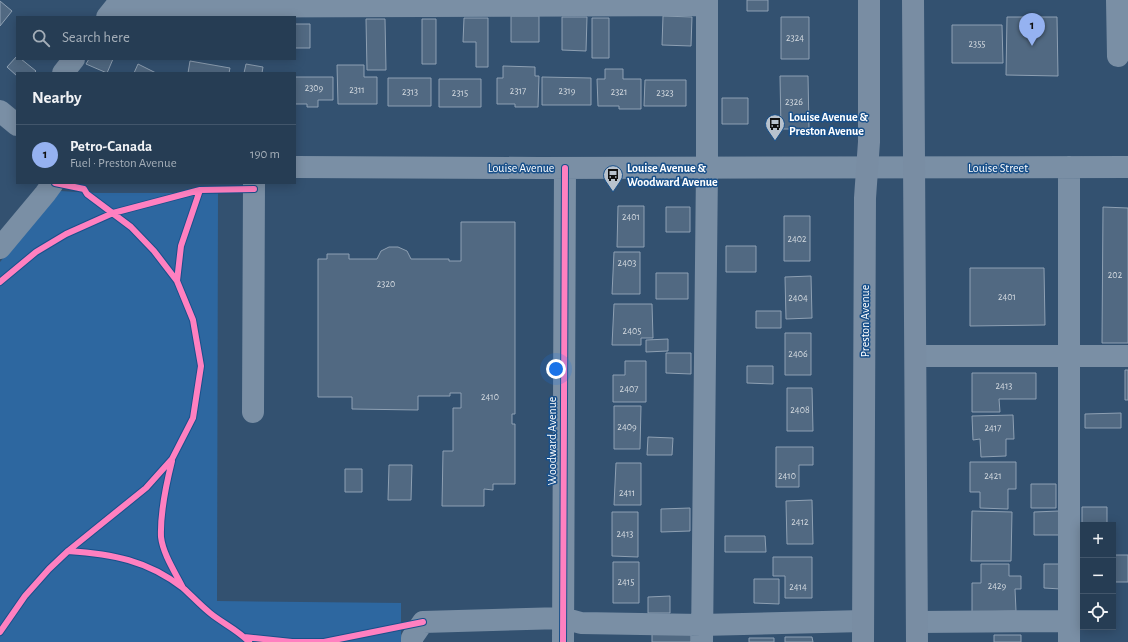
<!DOCTYPE html>
<html lang="en">
<head>
<meta charset="utf-8">
<style>
  :root { --surface:#263d54; --page:#2e445a; --text:#f1f3f6; --muted:#a4aeb8; --line:#42566b; --accent:#95b2f1 }
  body { margin:0; font-family:"Alegreya Sans",sans-serif; background:var(--page); color:var(--text) }
  .controls { position:absolute; right:12px; bottom:12px; display:grid; overflow:hidden; border-radius:0px; box-shadow:0 2px 10px #0003 }
  .controls button { width:36px; height:36px; display:grid; place-items:center; padding:0; border:0; border-bottom:1px solid var(--line); background:var(--surface); color:var(--text); font:20px sans-serif }
  .you { position:absolute; left:556px; top:369px; width:14px; height:14px; margin:-10px; border:3px solid #fff; border-radius:50%; background:#1a73e8; box-shadow:0 0 0 6px #1a73e833 }
  .badge { display:grid; place-items:center; width:26px; height:26px; border-radius:50%; background:var(--accent); color:#111; font-size:13px; font-weight:700 }
  .pin { position:absolute; translate:-50% -33px; filter:drop-shadow(0 1px 2px #0008) }
  .pin::after { content:''; position:absolute; top:21px; width:14px; height:12px; background:inherit; clip-path:polygon(0 0,100% 0,50% 100%) }
  .list { margin:0; padding:0; list-style:none }
  h2 { display:flex; justify-content:space-between; align-items:center; height:52px; margin:0; padding:0 16px; font-size:17px }
  h2 small { font-size:13px; font-weight:400; color:var(--muted) }
  .list li { display:grid; grid-template-columns:26px 1fr auto; gap:12px; align-items:center; box-sizing:border-box; height:60px; padding:0 16px; border-top:1px solid var(--line) }
  .list b { display:block; font-size:15px; white-space:nowrap }
  .list p { margin:0; font-size:13px; white-space:nowrap; color:var(--muted) }
  .list em { font-size:13px; font-style:normal; color:var(--muted) }
  .icon { flex:none; width:22px; height:22px; fill:none; stroke:currentColor; stroke-width:2; stroke-linecap:round; stroke-linejoin:round }
  .map { position:relative; flex:none; width:1128px; height:642px; overflow:hidden }
  .search { position:absolute; background:var(--surface); box-shadow:0 2px 10px #0003; left:16px; top:16px; width:280px; height:44px; display:flex; align-items:center; gap:10px; box-sizing:border-box; padding:0 14px; border-radius:0px; color:var(--muted); font-size:15px }
  .panel { position:absolute; background:var(--surface); box-shadow:0 2px 10px #0003; left:16px; top:72px; width:280px; height:112px; border-radius:0px }
  .map>svg:first-child { display:block }
  .green { fill:#2d67a0 }
  .building { fill:#516982; stroke:#8ea0b3 }
  .lines { fill:none; stroke-linecap:round; stroke-linejoin:round }
  .minor { stroke:#7a8fa5; stroke-width:22 }
  .major { stroke:#798da3; stroke-width:22 }
  .cycleway-casing { stroke:#19508a; stroke-width:8 }
  .cycleway { stroke:#ff80c0; stroke-width:6 }
  .labels { text-anchor:middle; dominant-baseline:central; stroke-width:3; stroke-linejoin:round; paint-order:stroke }
  .number-label { font-size:10px; fill:#d4dae0 }
  .poi-label { font-size:12px; font-weight:bold; fill:#fff; stroke:#19508a; text-anchor:start }
  .street-label { font-size:12px; fill:#fff; stroke:#19508a }
</style>
</head>
<body>
<div class="map">
<svg width="1128" height="642" viewBox="0 0 1128 642">
  <rect width="100%" height="100%" fill="#335170"/>
  <!-- green -->
  <path class="green" d="M60,191L97,193H218L217,601L401,603V642H0V262Z"/>
  <!-- building -->
  <path class="building" d="M747,0H768V11H747Z
    M0,1L12,11L0,26Z
    M511,16H539V42H511Z
    M663,16L692,17L691,46L662,45Z
    M562,17H587L586,51L562,50Z
    M781,17H809V59H781Z
    M1007,17H1057L1058,76L1006,75Z
    M464,18H488V67H476V42H463Z
    M592,18H609V58H592Z
    M366,19H385L386,70H367Z
    M422,19H436V64H422Z
    M295,24H310V48H295Z
    M952,25H1002L1003,63H952Z
    M17,56V59H21L36,71L34,73H17V76L7,67Z
    M89,59H113L107,73L86,64Z
    M190,61L230,68L229,73H188Z
    M138,64L156,73H134Z
    M246,64L263,67L262,73H244Z
    M337,65H364V77H377V104H338Z
    M503,66L535,67V76H539L538,107H515V104H497V78H503Z
    M605,69H623V79H641V109H619V106H598L597,79H605Z
    M780,76H808L809,129H781Z
    M295,77H333V100H318V107H307V104H295Z
    M542,77L591,78V105H542Z
    M388,78H431V106H388Z
    M439,79H481V107H439Z
    M645,80H686V106H644Z
    M722,98H748V124H722Z
    M618,206H644V247H617Z
    M666,207H690V232H666Z
    M1103,207L1128,208V343H1102Z
    M784,216H810V261H784Z
    M461,222H515V414H512V424H515V484H493V490L484,489V506H442L443,451H453V408H461V393H450V396H418V410L352,409V397H318V259H327V254H349V259H377L381,251L389,247H398L407,251L411,259H449V261H461Z
    M726,246H756V272H726Z
    M614,252H640V294H612Z
    M970,268H1044L1045,325L970,326Z
    M656,273H688V299H656Z
    M811,276L812,318L786,319L785,277Z
    M614,304H652L653,338H641V345H612Z
    M756,311H781V328H756Z
    M785,333H811V375H785Z
    M668,339V351L646,352V340Z
    M666,353H691V374L666,373Z
    M625,361H646V402H613V375H625Z
    M747,366H773V384L747,383Z
    M1125,370H1128V400H1125Z
    M972,373H1036V399H999L1000,412H972Z
    M787,388H812L813,431H787Z
    M614,406H641L640,449H614Z
    M1121,413V428H1085V414Z
    M1013,415L1014,439H1006V456L981,457L980,439L973,440L972,416Z
    M648,437L673,438L672,455H647Z
    M776,447H813V465H799V487H776Z
    M970,462H1016V489H1008V509L980,508V492H970Z
    M616,463H641V505H614Z
    M389,465H412L411,500H388Z
    M345,469H362V492H345Z
    M1031,484H1056V508H1031Z
    M812,500L813,544H787L786,501Z
    M1082,507H1107V525H1083L1082,533Z
    M690,508V531L661,532V509Z
    M972,511L1012,512L1011,561H971Z
    M1059,511V535H1034V512Z
    M612,512H638V557L612,556Z
    M725,536H765L766,552H725Z
    M1115,555H1128V582H1115Z
    M773,557H812V598H785V576H773Z
    M613,562H639V603H613Z
    M981,564H1009V576H1021V589H1015L1016,611L972,612V583H981Z
    M1044,564H1061V589L1044,588Z
    M754,579H779V604L754,603Z
    M670,596V613H648V597Z
    M691,633V642H652V634Z
    M994,635H1021V642H994Z
    M785,637H812L813,642H785Z
    M749,638H774V642H749Z"/>
  <g class="lines">
    <!-- minor -->
    <path class="minor" d="M1117,0L1118,56
      M107,17L115,7L707,5
      M63,73L74,59
      M0,111L17,125
      M295,167L539,168L1128,167
      M0,248L45,194L53,183
      M916,356H1128
      M253,412L254,183
      M917,622L1069,621
      M412,642V638L423,622L563,618L581,623L701,625L863,621
      M563,642L565,168
      M702,642L707,168V0
      M1069,642V167"/>
    <!-- major -->
    <path class="major" d="M913,0L917,642
      M863,642L865,198L869,142V0"/>
    <defs>
      <path id="cycleway" d="M177,281L181,246L200,190
        M0,282L36,252L66,234L113,213L200,190L254,189
        M172,461C166,485 160,512 161,537C163,554 175,572 183,588
        M68,551C112,554 147,560 183,588C192,596 200,605 210,613C222,623 238,630 249,642
        M0,632L25,596L49,569L68,551L146,488L172,459L193,418L201,366L193,320L177,281L154,251L131,227L87,194L84,189L55,183
        M244,637L292,642H325
        M324,642L423,622
        M563,642L565,168"/>
    </defs>
    <!-- cycleway casing -->
    <use href="#cycleway" class="cycleway-casing"/>
    <!-- cycleway -->
    <use href="#cycleway" class="cycleway"/>
  </g>
  <!-- icons -->
  <defs>
    <symbol id="bus-pin" viewBox="-11 -11 22 30"><path d="M0 17L-7.5 6A9.5 9.5 0 1 1 7.5 6Z" fill="#b8c2cd" stroke="#19508a"/><path d="M-5-6H5V4H4V6H2V4H-2V6H-4V4H-5ZM-3.5-4V0h7V-4ZM-3.5 1.2v1.5H-2V1.2ZM2 1.2v1.5H3.5V1.2Z" fill="#111"/></symbol>
  </defs>
  <g fill-rule="evenodd">
    <use href="#bus-pin" x="764" y="113" width="22" height="30"/>
    <use href="#bus-pin" x="602" y="164" width="22" height="30"/>
  </g>
  <g class="labels">
    <!-- number labels -->
    <g class="number-label">
      <text x="795" y="38">2324</text>
      <text x="977" y="44">2355</text>
      <text x="314" y="88">2309</text>
      <text x="357" y="90">2311</text>
      <text x="518" y="91">2317</text>
      <text x="567" y="91">2319</text>
      <text x="410" y="92">2313</text>
      <text x="619" y="92">2321</text>
      <text x="460" y="93">2315</text>
      <text x="665" y="93">2323</text>
      <text x="794" y="102">2326</text>
      <text x="631" y="217">2401</text>
      <text x="797" y="239">2402</text>
      <text x="627" y="263">2403</text>
      <text x="1115" y="275">202</text>
      <text x="386" y="284">2320</text>
      <text x="1007" y="297">2401</text>
      <text x="798" y="298">2404</text>
      <text x="632" y="331">2405</text>
      <text x="798" y="354">2406</text>
      <text x="1004" y="386">2413</text>
      <text x="629" y="389">2407</text>
      <text x="490" y="397">2410</text>
      <text x="800" y="410">2408</text>
      <text x="627" y="427">2409</text>
      <text x="993" y="428">2417</text>
      <text x="787" y="476">2410</text>
      <text x="993" y="476">2421</text>
      <text x="627" y="493">2411</text>
      <text x="800" y="522">2412</text>
      <text x="625" y="534">2413</text>
      <text x="626" y="582">2415</text>
      <text x="997" y="586">2429</text>
      <text x="798" y="587">2414</text>
    </g>
    <!-- poi labels -->
    <g class="poi-label">
      <text x="789" y="117">Louise Avenue &amp;<tspan x="789" dy="14">Preston Avenue</tspan></text>
      <text x="627" y="168">Louise Avenue &amp;<tspan x="627" dy="14">Woodward Avenue</tspan></text>
    </g>
    <!-- street labels -->
    <g class="street-label">
      <text x="521" y="168">Louise Avenue</text>
      <text x="998" y="168">Louise Street</text>
      <text transform="translate(865 321) rotate(-90)">Preston Avenue</text>
      <text transform="translate(552 441) rotate(-90)">Woodward Avenue</text>
    </g>
  </g>
</svg>
<div class="controls">
<button>+</button>
<button>−</button>
<button><svg class="icon" aria-label="locate" viewBox="0 0 24 24"><circle cx="12" cy="12" r="6"/><path d="M12 2v4M12 18v4M2 12h4M18 12h4"/></svg></button>
</div>
<div class="you"></div>
<div class="pin badge" style="left:1032px;top:46px">1</div>
<div class="search"><svg class="icon" aria-label="search" viewBox="0 0 24 24"><circle cx="10" cy="10" r="6"/><path d="M15 15l6 6"/></svg>Search here</div>
<section class="panel">
<h2>Nearby<small></small></h2>
<ul class="list">
<li><span class="badge">1</span><div><b>Petro-Canada</b><p>Fuel · Preston Avenue</p></div><em>190 m</em></li>
</ul>
</section>
</div>
</body>
</html>
